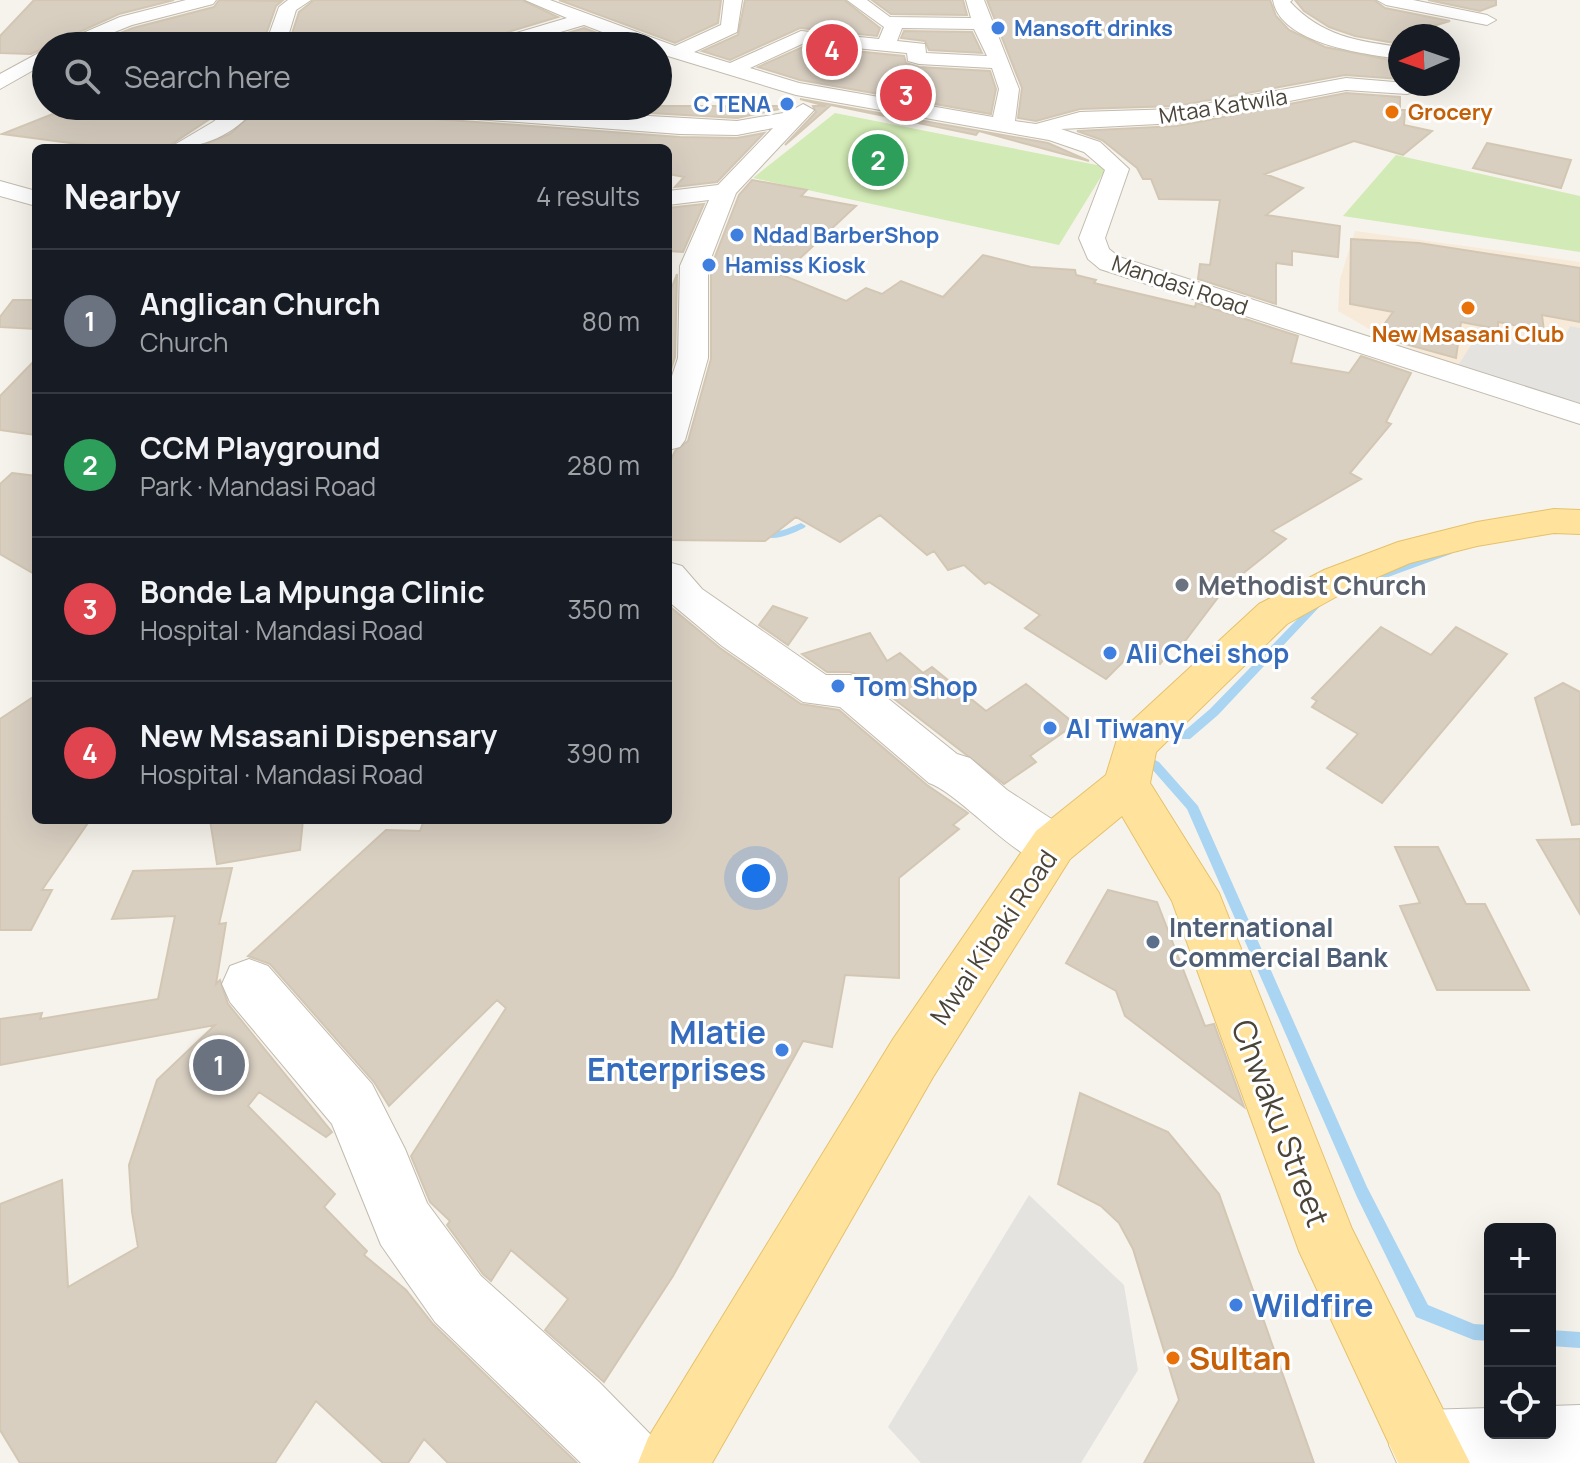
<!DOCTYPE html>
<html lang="en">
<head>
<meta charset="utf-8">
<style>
  :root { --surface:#171b24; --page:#242831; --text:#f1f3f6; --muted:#9ea1a6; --line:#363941; --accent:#fc3f1d }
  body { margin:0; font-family:Manrope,sans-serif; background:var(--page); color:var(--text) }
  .controls { position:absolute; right:24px; bottom:24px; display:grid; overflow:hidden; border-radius:12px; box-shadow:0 8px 32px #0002 }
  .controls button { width:72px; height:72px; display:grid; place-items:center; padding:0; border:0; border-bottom:2px solid var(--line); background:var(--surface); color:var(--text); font:40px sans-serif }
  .compass { position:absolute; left:1388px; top:24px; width:72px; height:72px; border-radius:50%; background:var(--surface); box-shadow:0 8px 32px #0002; rotate:268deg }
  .you { position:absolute; left:756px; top:878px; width:28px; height:28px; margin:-20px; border:6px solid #fff; border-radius:50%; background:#1a73e8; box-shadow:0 0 0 12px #1a73e833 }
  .badge { display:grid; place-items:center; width:52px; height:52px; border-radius:50%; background:var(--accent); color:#fff; font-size:26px; font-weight:700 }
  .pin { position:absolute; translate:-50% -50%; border:4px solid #fff; box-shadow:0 2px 8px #0006 }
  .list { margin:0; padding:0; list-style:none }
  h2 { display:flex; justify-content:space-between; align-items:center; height:104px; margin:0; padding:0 32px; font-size:34px }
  h2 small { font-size:26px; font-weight:400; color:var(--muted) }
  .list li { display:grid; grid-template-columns:52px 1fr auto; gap:24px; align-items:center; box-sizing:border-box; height:144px; padding:0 32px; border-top:2px solid var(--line) }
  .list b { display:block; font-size:30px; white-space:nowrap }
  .list p { margin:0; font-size:26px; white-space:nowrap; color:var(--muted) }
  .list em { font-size:26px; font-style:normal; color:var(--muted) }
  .icon { flex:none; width:44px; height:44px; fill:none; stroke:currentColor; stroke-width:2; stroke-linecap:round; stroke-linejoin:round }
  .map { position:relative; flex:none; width:1580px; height:1463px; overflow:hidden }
  .search { position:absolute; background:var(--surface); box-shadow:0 8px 32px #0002; left:32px; top:32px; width:640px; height:88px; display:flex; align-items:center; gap:20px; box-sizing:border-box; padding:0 28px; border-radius:44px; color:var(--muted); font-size:30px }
  .panel { position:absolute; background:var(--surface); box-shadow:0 8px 32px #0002; left:32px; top:144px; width:640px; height:680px; border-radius:12px }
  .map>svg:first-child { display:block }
  .commercial { fill:#f7ead8 }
  .green { fill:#d2eab5 }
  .parking { fill:#e5e3e0 }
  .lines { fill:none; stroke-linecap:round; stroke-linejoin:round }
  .stream { fill:#a9d4f2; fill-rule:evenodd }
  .building { fill:#d8cfc1; stroke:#d3c7b4; stroke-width:2 }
  .minor-casing { stroke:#c2bbae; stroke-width:2 }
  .major-casing { stroke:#e6c16a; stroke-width:2 }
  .minor { fill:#fff; fill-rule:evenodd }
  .major { fill:#ffe39c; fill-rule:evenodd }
  .shop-dot { fill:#3f7fe0; stroke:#fff; stroke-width:3 }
  .food-dot { fill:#e8710a; stroke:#fff; stroke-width:3 }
  .worship-dot { fill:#6b7280; stroke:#fff; stroke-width:3 }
  .service-dot { fill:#5c6f8a; stroke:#fff; stroke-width:3 }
  .labels { text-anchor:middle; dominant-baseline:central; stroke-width:6; stroke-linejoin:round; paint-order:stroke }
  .far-shop-label { font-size:22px; font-weight:bold; fill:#366cbe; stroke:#fff; text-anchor:start }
  .far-street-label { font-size:22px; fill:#4b4439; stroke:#fff }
  .far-food-label { font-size:22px; font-weight:bold; fill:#c56008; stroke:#fff; text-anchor:start }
  .worship-label { font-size:26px; font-weight:bold; fill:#5b616d; stroke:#fff; text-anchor:start }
  .shop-label { font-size:26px; font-weight:bold; fill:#366cbe; stroke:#fff; text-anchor:start }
  .service-label { font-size:26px; font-weight:bold; fill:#4e5e75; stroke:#fff; text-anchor:start }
  .street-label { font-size:26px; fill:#4b4439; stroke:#fff }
  .near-shop-label { font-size:32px; font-weight:bold; fill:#366cbe; stroke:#fff; text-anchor:end }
  .near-street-label { font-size:32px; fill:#4b4439; stroke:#fff }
  .near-food-label { font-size:32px; font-weight:bold; fill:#c56008; stroke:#fff; text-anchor:start }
</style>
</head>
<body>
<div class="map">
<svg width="1580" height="1463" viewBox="0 0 1580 1463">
  <rect width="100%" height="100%" fill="#f6f3ec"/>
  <!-- commercial -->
  <path class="commercial" d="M1355,231L1580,262V328L1570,326L1561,344L1476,337L1457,367L1378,334L1338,311L1340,279Z"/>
  <!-- green -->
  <path class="green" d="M835,113L1107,167L1059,245L753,178Z
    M1396,155L1580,196V252L1343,216Z"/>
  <!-- parking -->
  <path class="parking" d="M1570,326L1580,328V405L1457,367L1476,337L1561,344Z
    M1029,1195L1124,1285L1138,1370L1081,1463H921L888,1427Z"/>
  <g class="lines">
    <!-- stream -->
    <path class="stream" d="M801,523L806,526L804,528C787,536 770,544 753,531L758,528C778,535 783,530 801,523Z
      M1448,549L1453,552L1451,554L1358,588L1355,589L1350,586L1352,584Z
      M1321,597L1324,598L1326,600L1324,602L1218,715L1190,739H1182L1180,736L1182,733L1210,709L1318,598Z
      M1155,760L1159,762L1198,806L1367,1187L1428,1305L1474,1324L1490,1325V1341L1474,1340L1416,1317L1357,1197L1187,809L1151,768L1149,765L1151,762Z
      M1550,1330L1580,1332V1348L1550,1346Z"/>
  </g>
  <!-- building -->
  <path class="building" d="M34,0H174L119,14L31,54L0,53V36Z
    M219,0L282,1L276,6L262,46H88L133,28L214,7Z
    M314,0H522L558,17L485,39L480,46H288L299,12Z
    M559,0H721L718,23L675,43Z
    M745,0H844L880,28L877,36L800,28L730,60L702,51L738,35Z
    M872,0H963L967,15L891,14Z
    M987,0H1270L1276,16L1289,30L1325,47L1400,62V79L1345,75L1177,106L1080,109L1036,121L1018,118L1022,88Z
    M1295,0H1374L1385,8L1450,21L1400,36V44L1355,36L1329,27L1304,11Z
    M1428,0H1496V5L1480,11Z
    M584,28L631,46H524Z
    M904,31L972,32L982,53L929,50L925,41L901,38Z
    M805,46L904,56L906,63L919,67L990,71L996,89L991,114L800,80L758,67Z
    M1346,93L1400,97V110H1405L1404,125L1432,131L1403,155L1354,141L1265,174L1303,188L1266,215L1340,226L1338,257L1292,251V265L1276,263V304L1198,279L1200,264L1210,265L1220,200L1159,199L1151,179H1143L1137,168L1102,140L1077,131L1177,126Z
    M800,99L1048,143L1089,161L979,131L976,135L831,105L785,145L816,112L813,106H826Z
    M73,106H143L223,110L166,148H108L2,134Z
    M286,106H368L382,115L680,137L737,138L764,133L717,182L675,187L684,177L668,174V148H196L230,134L259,108L281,109Z
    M527,106H793L737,118Z
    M1487,143L1571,160L1561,188L1473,168Z
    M752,180L807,190L801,196L856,206L782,275L846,301L866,288L882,294L901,281L943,297L983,255L1031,267L1075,270L1076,275L1096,280L1094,283L1195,307L1196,303L1298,336L1291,363L1349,373L1361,356L1411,373L1386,422L1391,424L1350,473L1361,479L1272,531L1286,539L1226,587L1179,649L1174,646L1160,664L1134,651L1106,679L1025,628L1040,615L989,582L985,584L964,565L948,570L934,551L927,555L880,515L840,542L796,517L765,541L668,540V466L675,451L688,441L711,359V267L739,195Z
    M704,204L683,252L668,251V208Z
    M1351,239L1419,243L1580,268V322L1542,315L1544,331L1498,322V329L1461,322L1456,358L1376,336L1393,312L1350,304Z
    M677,274L675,357L668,379V297Z
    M13,300H36V329L0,327V317Z
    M36,359V435L0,430V396Z
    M12,473L36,476V575L0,554V484Z
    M668,605L720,648L801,704L839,710L927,785L968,813L953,825L959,829L899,878V978L845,975L832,1047L803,1041L673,1276L604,1382L545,1330L568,1299L511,1250L491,1281L483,1274L447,1225L450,1221L430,1202L411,1156L506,1008L497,1000L389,1106L374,1082L270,964L248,956L386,830L420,831L424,820H668Z
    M773,606L807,618L788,645L759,625Z
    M1381,627L1431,655L1456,627L1507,654L1382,803L1327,768L1358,734L1312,707L1317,701L1312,698Z
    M870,633L887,661L900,653L923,673L932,667L986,711L1026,684L1075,724L1030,756L1036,762L1004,784L867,678L850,672H827L802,654Z
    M1563,683L1580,692V824L1572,825L1535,698Z
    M36,695V820H90L42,890H52L31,930H0V719Z
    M210,820H303L300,850L217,864Z
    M1580,839V914L1537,840Z
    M1395,847H1438L1466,904H1485L1529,990H1437L1400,906L1420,903Z
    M232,868L219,924L226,923L216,984L220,980L228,1004L332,1132L326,1137L259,1092L248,1106L335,1194L324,1207L367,1251L364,1255L406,1290L433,1324L577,1463H448L424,1439L408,1463H383L316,1401L275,1463H20L0,1430V1204L62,1180L68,1287L138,1247L132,1212L129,1165L157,1080L215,1025L0,1065V1019L42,1013L40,1019L158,999L175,916L112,919L133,871Z
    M1108,890L1157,902L1205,1026L1214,1024L1244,1107L1125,1016L1116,991L1066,963Z
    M1080,1093L1168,1132L1219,1194L1314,1463H1144L1179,1400L1133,1249L1119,1223L1101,1206L1058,1184Z"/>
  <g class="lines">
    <defs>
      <path id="minor" d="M186,0H216L213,4L132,25L80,46H53L120,17Z
        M288,0H311L296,10L285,46H265L279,7Z
        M525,0H550L675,46L721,25L724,0H742L737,32L694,52L730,63L801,31L879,39L884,27L847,0H867L890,17L971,18L966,0H984L1019,89L1015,121L1036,124L1080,112L1177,109L1346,78L1419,84L1414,92L1407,94L1346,90L1177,123L1061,129L1100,142L1129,169L1105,238L1109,249L1119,257L1580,404V424L1100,269L1088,259L1079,238L1105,170L1084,152L1049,140L796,95L658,53V46H639L584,25L513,46H483L486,42L567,18ZM902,28L974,29L987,56L926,53L925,44L897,41ZM804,43L907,53L908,61L919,64L992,68L999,89L993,117L799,83L750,68Z
        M1273,0H1292L1290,2C1322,36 1356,41 1400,47V59C1365,54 1280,44 1273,0Z
        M1377,0H1413L1487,15L1496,20L1487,25L1386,5Z
        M46,49V63L0,89V74Z
        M803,104L814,110L736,193L708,266V358L685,440L680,447L668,450V388L678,358L680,266L709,200L668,205V191L718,185L773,128L737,135L680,134L382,112L371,106H474L737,121L789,112Z
        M233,106H257C235,135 203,148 169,148L213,122Z
        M0,181L36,191V206L0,196Z
        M668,562L682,566L702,589L826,675H850L865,680L957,754L970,758L1007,790L1070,831L1077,845L1070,859C1065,861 1057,865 1052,865C1018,864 961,794 929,783L840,707L803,702L722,646L668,601Z
        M249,959L268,966L372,1084L405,1149L427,1203L481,1276L599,1382L654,1438L664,1463H581L435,1322L381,1245L332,1124L230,1002L222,984L230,966Z
        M1580,1405V1463H1397L1389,1445L1399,1420L1424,1410L1490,1408V1433H1550V1406Z"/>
      <path id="major" d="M1554,509L1580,510V534L1554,533L1477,546L1410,563L1352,588L1287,624L1156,752L1150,783L1219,893L1352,1229L1470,1463H1398L1299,1251L1172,901L1122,816L1070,859L933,1077L712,1463H638L648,1438L893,1039L1036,831L1106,775L1119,733L1259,604L1324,570L1398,542L1477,522Z"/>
    </defs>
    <!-- minor casing -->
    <use href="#minor" class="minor-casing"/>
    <!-- major casing -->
    <use href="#major" class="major-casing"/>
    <!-- minor -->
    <use href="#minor" class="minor"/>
    <!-- major -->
    <use href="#major" class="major"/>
  </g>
  <!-- markers -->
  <g class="shop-dot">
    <circle cx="998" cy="28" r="8"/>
    <circle cx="787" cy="104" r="8"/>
    <circle cx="737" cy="235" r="8"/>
    <circle cx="709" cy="265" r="8"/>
    <circle cx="1110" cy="653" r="8"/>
    <circle cx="838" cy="686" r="8"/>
    <circle cx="1050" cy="728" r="8"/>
    <circle cx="782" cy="1050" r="8"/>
    <circle cx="1236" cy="1305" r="8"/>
  </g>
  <g class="food-dot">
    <circle cx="1392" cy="112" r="8"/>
    <circle cx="1468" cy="308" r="8"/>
    <circle cx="1173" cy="1358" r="8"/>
  </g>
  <circle class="worship-dot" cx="1182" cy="585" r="8"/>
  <circle class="service-dot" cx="1153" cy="942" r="8"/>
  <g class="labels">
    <!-- far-shop labels -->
    <g class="far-shop-label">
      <text x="1014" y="28">Mansoft drinks</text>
      <text x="771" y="104" text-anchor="end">C TENA</text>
      <text x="753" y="235">Ndad BarberShop</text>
      <text x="725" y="265">Hamiss Kiosk</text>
    </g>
    <!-- far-street labels -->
    <g class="far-street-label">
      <text transform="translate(1223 106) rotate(-9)">Mtaa Katwila</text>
      <text transform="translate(1180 285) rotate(19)">Mandasi Road</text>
    </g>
    <!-- far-food labels -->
    <g class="far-food-label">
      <text x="1408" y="112">Grocery</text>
      <text x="1468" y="334" text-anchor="middle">New Msasani Club</text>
    </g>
    <!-- worship labels -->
    <g class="worship-label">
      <text x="1198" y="585">Methodist Church</text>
    </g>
    <!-- shop labels -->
    <g class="shop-label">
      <text x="1126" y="653">Ali Chei shop</text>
      <text x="854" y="686">Tom Shop</text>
      <text x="1066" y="728">Al Tiwany</text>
    </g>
    <!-- service labels -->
    <g class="service-label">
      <text x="1169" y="927">International<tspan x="1169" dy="30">Commercial Bank</tspan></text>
    </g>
    <!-- street labels -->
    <g class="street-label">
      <text transform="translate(993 937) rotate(-56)">Mwai Kibaki Road</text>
    </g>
    <!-- near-shop labels -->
    <g class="near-shop-label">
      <text x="766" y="1032">Mlatie<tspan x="766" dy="37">Enterprises</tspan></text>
      <text x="1252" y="1305" text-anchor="start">Wildfire</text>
    </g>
    <!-- near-street labels -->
    <g class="near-street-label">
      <text transform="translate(1281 1123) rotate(69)">Chwaku Street</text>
    </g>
    <!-- near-food labels -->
    <g class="near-food-label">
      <text x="1189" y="1358">Sultan</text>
    </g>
  </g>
</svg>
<div class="controls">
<button>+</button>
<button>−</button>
<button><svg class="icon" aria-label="locate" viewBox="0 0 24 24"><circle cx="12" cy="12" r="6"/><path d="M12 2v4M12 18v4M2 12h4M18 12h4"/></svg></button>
</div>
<svg class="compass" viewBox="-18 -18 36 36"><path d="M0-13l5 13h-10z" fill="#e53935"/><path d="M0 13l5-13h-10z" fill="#9ea1a6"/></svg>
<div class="you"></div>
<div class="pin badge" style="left:219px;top:1065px;background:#6b7280">1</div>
<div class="pin badge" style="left:878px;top:160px;background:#2e9e5b">2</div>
<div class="pin badge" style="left:906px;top:95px;background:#e0444e">3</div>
<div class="pin badge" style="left:832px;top:50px;background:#e0444e">4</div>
<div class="search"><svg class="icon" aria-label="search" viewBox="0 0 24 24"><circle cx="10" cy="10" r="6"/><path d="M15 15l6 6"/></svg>Search here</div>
<section class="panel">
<h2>Nearby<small>4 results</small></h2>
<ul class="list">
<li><span class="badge" style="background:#6b7280">1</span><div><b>Anglican Church</b><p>Church</p></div><em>80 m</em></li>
<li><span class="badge" style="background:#2e9e5b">2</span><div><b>CCM Playground</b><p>Park · Mandasi Road</p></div><em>280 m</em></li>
<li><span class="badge" style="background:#e0444e">3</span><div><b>Bonde La Mpunga Clinic</b><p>Hospital · Mandasi Road</p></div><em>350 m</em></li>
<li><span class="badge" style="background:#e0444e">4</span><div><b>New Msasani Dispensary</b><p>Hospital · Mandasi Road</p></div><em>390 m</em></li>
</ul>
</section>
</div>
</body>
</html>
